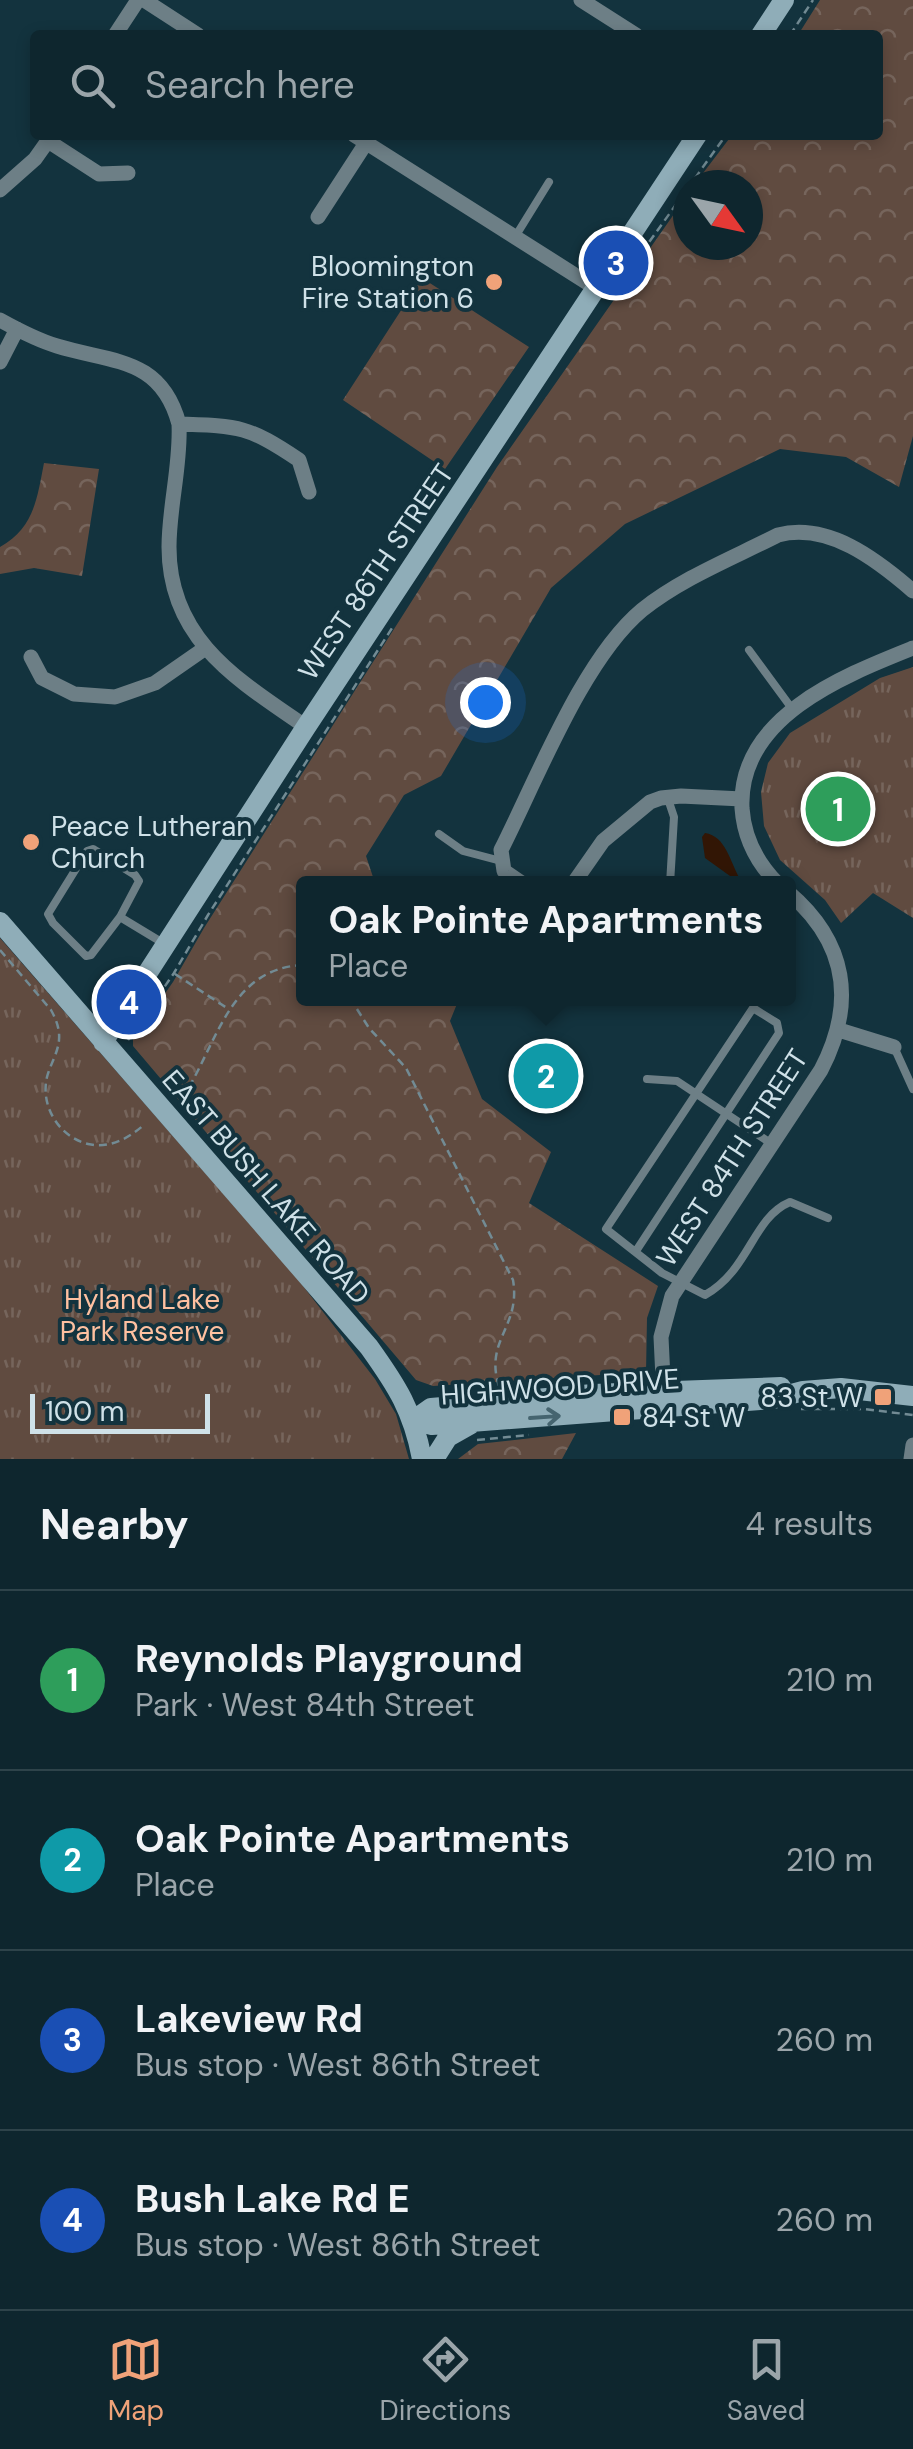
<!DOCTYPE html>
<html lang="en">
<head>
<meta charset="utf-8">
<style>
  :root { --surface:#0e262e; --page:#172e36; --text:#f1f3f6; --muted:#9ba5aa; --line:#2e434a; --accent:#f0a279 }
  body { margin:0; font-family:"DM Sans",sans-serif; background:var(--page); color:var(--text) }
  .compass { position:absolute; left:673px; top:170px; width:90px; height:90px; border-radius:50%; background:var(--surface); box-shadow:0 5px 15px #0003; rotate:123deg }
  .scale { position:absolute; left:30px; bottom:25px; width:180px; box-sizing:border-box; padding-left:10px; border:5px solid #cfe1e8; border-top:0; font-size:28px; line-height:35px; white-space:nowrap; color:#cfe1e8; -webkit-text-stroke:8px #13333e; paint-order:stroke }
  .you { position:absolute; left:485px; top:702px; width:35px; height:35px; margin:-25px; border:8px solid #fff; border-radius:50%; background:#1a73e8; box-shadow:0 0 0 15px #1a73e833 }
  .badge { display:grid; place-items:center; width:65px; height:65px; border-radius:50%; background:var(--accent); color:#fff; font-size:32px; font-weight:700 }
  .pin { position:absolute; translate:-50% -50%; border:5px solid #fff; box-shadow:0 2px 10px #0006 }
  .popup { position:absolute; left:296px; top:876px; width:500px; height:130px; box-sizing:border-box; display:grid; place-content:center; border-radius:10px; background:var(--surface); filter:drop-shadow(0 2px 8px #0005); font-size:32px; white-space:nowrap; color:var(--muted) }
  .popup b { font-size:38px; color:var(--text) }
  .popup::after { content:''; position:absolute; left:50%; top:100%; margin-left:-20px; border:20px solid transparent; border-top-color:var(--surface) }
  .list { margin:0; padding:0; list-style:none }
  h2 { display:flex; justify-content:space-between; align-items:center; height:130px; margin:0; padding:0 40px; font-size:42px }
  h2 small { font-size:32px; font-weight:400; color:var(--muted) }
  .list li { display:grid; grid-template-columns:65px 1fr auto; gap:30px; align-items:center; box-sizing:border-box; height:180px; padding:0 40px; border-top:2px solid var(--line) }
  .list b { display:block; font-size:38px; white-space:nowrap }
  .list p { margin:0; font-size:32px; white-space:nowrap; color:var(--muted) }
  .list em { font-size:32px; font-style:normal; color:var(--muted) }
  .icon { flex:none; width:55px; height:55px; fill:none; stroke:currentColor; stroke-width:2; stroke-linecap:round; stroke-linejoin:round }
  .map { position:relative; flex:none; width:913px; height:1459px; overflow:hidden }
  .search { position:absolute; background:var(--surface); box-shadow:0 5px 15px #0003; left:30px; right:30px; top:30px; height:110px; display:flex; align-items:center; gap:25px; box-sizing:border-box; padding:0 35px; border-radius:10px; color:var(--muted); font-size:38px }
  .sheet { height:850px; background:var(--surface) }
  nav { display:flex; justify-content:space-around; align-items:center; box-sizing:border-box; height:140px; border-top:2px solid var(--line); background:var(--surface); font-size:28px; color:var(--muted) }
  nav a { display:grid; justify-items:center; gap:5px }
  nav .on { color:var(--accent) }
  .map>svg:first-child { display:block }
  .forest { fill:url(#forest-crowns) }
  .park { fill:url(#park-tufts) }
  .water { fill:#321605 }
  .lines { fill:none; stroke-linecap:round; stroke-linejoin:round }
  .path { stroke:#728b94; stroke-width:2.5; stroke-dasharray:8 5; stroke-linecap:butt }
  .lane { stroke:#6d7f86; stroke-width:8 }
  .street { stroke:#6d7f86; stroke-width:15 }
  .secondary { stroke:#8fadb8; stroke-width:20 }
  .oneway { stroke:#45646f }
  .poi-dot { fill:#f0a279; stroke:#13333e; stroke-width:4 }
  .labels { text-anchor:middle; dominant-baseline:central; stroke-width:8; stroke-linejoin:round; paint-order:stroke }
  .poi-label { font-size:28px; fill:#cfe1e8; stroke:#13333e; text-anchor:end }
  .street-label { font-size:28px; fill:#cfe1e8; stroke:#13333e }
  .park-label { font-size:28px; fill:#fec0a0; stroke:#13333e }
</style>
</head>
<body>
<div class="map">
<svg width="913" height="1459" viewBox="0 0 913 1459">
  <defs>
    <pattern id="forest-crowns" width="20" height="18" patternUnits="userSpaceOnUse" patternTransform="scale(2.5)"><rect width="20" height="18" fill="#604b40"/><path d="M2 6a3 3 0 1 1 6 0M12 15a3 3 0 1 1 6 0" fill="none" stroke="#76655c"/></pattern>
    <pattern id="park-tufts" width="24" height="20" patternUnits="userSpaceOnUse" patternTransform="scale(2.5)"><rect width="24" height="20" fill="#604b40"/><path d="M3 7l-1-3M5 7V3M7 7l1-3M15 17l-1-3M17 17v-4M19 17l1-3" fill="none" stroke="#76655c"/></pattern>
  </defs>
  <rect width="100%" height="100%" fill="#13333e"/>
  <!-- forest -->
  <path class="forest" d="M820,0H913V436L899,487L846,457L780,449L625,524L551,588L441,776L404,795L366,856L375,883L304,884V998L459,999L450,1021L482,1099L551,1152L529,1203L658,1286L647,1318L646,1372L433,1386L416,1380L133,1046V1039L173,982L204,928L497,467L688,194V245H748V185H694L732,135H878V35H798Z
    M422,278L529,347L445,469L343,400Z
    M44,463L99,469L82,576L34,568L0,574V547C34,528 37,499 44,463Z
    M576,1433L562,1459H458L478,1444Z"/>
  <!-- park -->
  <path class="park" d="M913,667V918L873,893L841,923L825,900L780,860L764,826L761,792L768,763L790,733L880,678Z
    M0,938L296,1277L375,1379L396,1414L409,1459H0Z"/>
  <!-- water -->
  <path class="water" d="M705,833C726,836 730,862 740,879L730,876L705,858L702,837Z"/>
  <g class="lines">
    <!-- path -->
    <path class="path" d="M790,35L813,0
      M619,284L726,135
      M0,950L51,1010C56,1019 60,1029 59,1040C58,1053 50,1065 47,1077C40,1106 59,1137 88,1144C110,1149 129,1138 145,1124
      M175,974L227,1008
      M350,998L369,1028L406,1068L513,1280C521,1327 484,1340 499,1386
      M128,1040L174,973L208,915L394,625
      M189,1087C218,1038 233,967 304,965
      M801,1409H864L913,1415
      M477,1440L529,1435"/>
    <!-- lane -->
    <path class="lane" d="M515,237L549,182
      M749,650L793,710
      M668,799L674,817L670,884
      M439,834L463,851L501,861
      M93,849L135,875L139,881L120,917L91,955L86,956L53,923L48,914L87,851Z
      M120,917L163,943
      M894,1047L913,1089
      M647,1079L677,1081L772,1144
      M636,1251L779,1033L777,1023L753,1008L606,1229L662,1273L705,1295C750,1270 752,1218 790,1202L828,1218"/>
    <!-- street -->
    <path class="street" d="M144,0L198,35
      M581,0L636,35
      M115,35L138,0
      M354,135L597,289
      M48,141L99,174L128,173
      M0,190L35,159L52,135
      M318,217L366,143
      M0,320C18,330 37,340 57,346C113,363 161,357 179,424C181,465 169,506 169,547C169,640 238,680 306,727
      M0,362L17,329
      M179,424C240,426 248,426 299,460L309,492
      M31,657L42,678L74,694L115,697L155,683L204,649
      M523,884L504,871L501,850C537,779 583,659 642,610C682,578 733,558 778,535C828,522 876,559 913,591
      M573,884L603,841L650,802L661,798L681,796L742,799
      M778,884C757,863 744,838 742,808C738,717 843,676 913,648
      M839,1030L894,1047
      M664,1399L661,1337L672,1296L821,1070C856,1003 847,942 788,892
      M911,1459L913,1445"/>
    <!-- secondary -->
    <path class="secondary" d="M761,35L784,0
      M0,922L369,1347C397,1386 413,1411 422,1459
      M103,1042L306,727L697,135
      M414,1420L432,1425L773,1399L803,1391L841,1388L913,1396
      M414,1420L431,1408L593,1394L781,1387
      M434,1459L448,1437L471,1424"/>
  </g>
  <!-- one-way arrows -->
  <defs><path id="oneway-shaft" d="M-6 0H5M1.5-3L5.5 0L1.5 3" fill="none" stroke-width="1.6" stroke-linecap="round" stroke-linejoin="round" transform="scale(2.5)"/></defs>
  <use class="oneway" href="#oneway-shaft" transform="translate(545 1417) rotate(-4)"/>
  <!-- markers -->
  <g class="poi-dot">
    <circle cx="494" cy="282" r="10"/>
    <circle cx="31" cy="842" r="10"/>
    <rect x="873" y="1387" width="20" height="20" rx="5"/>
    <rect x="612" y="1407" width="20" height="20" rx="5"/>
  </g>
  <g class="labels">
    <!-- poi labels -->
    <g class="poi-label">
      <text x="474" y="266">Bloomington<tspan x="474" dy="32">Fire Station 6</tspan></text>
      <text x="51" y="826" text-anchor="start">Peace Lutheran<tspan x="51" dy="32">Church</tspan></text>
      <text x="863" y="1397">83 St W</text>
      <text x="642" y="1417" text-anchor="start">84 St W</text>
    </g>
    <!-- street labels -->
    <g class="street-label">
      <text transform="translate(376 572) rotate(-56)">WEST 86TH STREET</text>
      <text transform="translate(732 1158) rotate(-57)">WEST 84TH STREET</text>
      <text transform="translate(266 1187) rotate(49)">EAST BUSH LAKE ROAD</text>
      <text transform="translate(560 1387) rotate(-4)">HIGHWOOD DRIVE</text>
    </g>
    <!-- park labels -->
    <g class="park-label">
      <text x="142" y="1299">Hyland Lake<tspan x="142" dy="32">Park Reserve</tspan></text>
    </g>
  </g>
</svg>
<svg class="compass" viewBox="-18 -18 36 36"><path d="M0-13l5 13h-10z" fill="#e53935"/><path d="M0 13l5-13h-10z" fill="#9ba5aa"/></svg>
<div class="scale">100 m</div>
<div class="you"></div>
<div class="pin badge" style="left:838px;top:809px;background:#2e9e5b">1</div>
<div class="pin badge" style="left:546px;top:1076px;background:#0f9aa8">2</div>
<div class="popup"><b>Oak Pointe Apartments</b>Place</div>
<div class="pin badge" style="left:616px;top:263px;background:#1a4fb4">3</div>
<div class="pin badge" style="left:129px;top:1002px;background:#1a4fb4">4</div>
<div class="search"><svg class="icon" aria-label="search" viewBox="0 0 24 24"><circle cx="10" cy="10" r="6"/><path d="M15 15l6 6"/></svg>Search here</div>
</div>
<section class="sheet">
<h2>Nearby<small>4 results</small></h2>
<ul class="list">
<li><span class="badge" style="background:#2e9e5b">1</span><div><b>Reynolds Playground</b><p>Park · West 84th Street</p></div><em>210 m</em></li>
<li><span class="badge" style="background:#0f9aa8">2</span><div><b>Oak Pointe Apartments</b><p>Place</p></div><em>210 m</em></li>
<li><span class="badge" style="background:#1a4fb4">3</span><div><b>Lakeview Rd</b><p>Bus stop · West 86th Street</p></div><em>260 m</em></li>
<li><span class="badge" style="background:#1a4fb4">4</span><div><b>Bush Lake Rd E</b><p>Bus stop · West 86th Street</p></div><em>260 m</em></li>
</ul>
</section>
<nav>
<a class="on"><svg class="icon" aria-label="map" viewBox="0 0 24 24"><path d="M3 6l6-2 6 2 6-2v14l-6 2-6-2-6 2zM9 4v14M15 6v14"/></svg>Map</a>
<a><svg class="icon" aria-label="directions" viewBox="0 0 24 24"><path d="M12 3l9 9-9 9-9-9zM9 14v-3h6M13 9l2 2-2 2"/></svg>Directions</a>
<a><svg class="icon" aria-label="saved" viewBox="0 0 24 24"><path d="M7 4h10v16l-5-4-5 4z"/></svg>Saved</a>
</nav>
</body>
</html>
